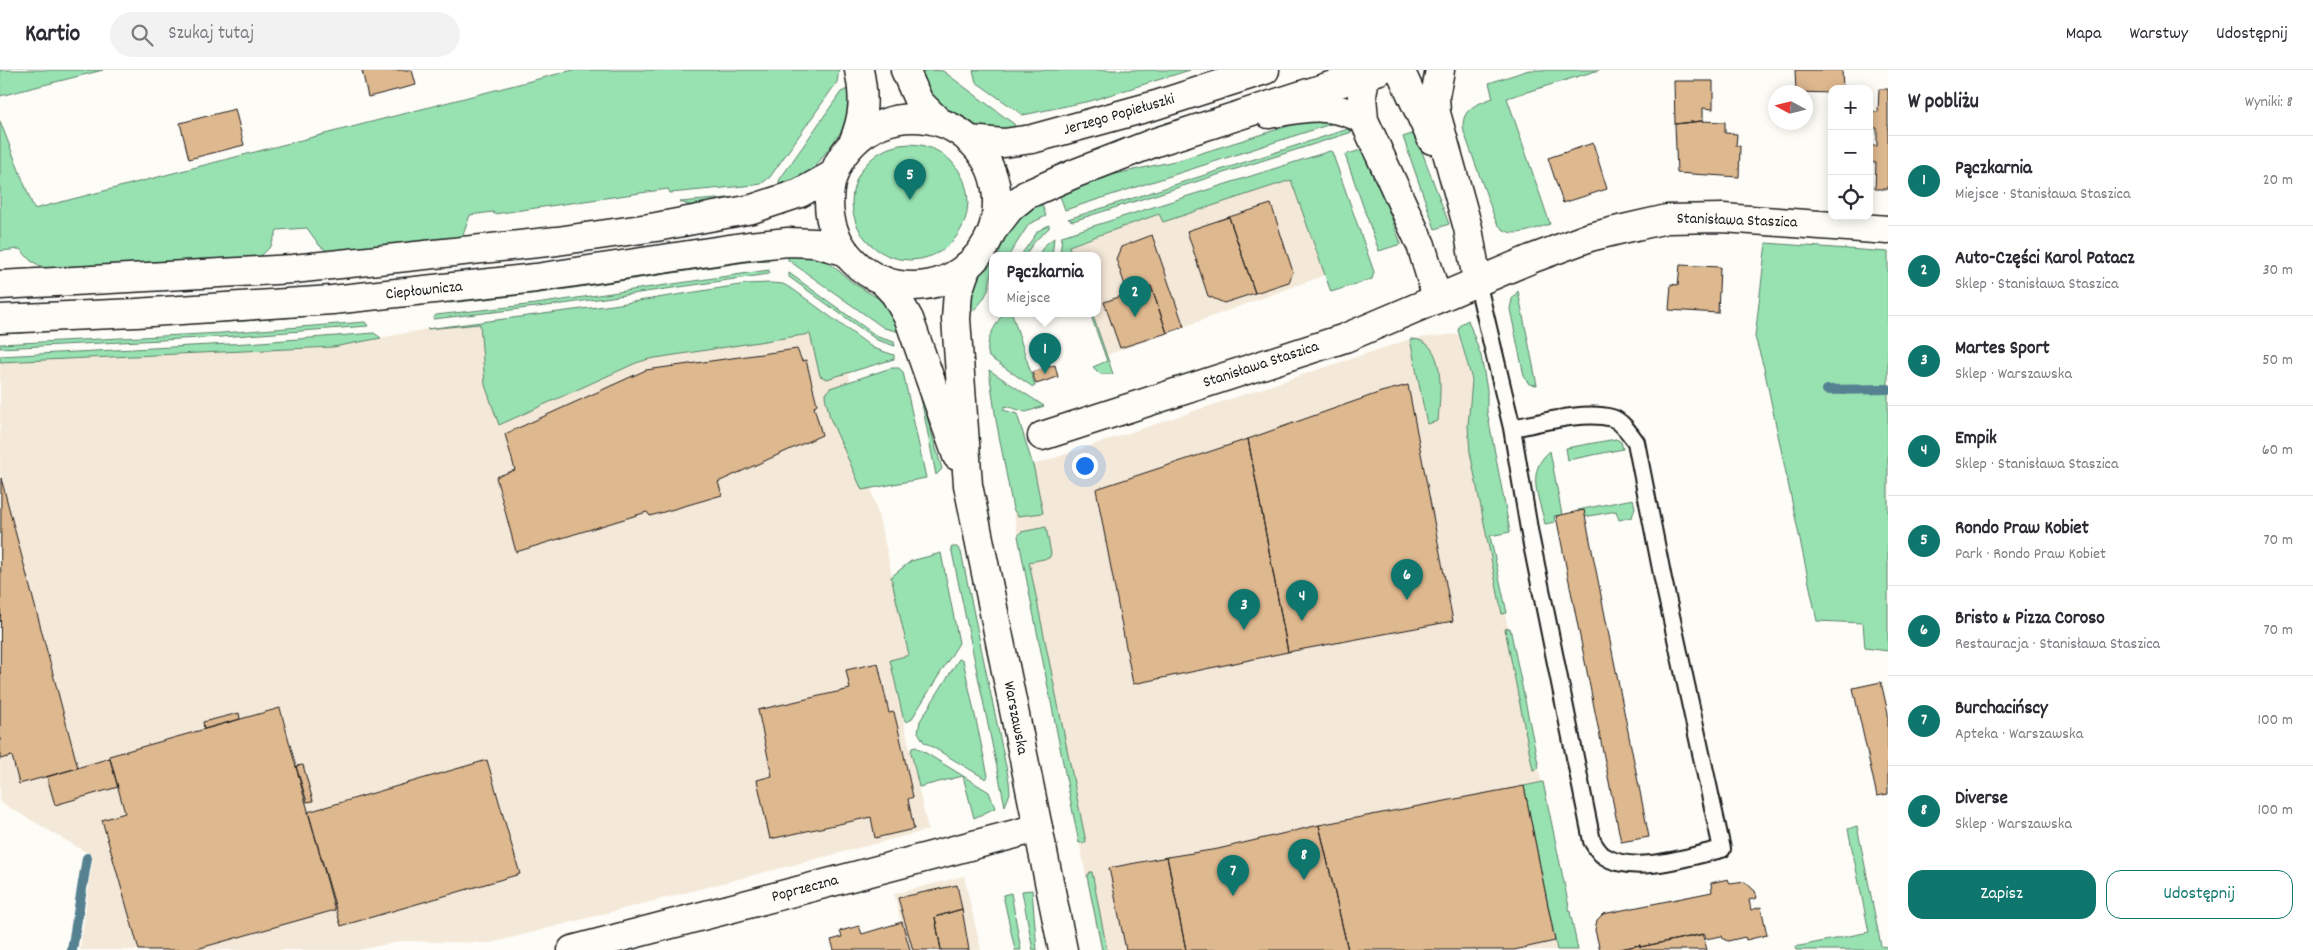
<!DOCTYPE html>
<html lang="pl">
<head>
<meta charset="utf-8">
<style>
  :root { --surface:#fff; --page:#f2f2f3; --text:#2b2b33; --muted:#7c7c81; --line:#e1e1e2; --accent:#0f766e }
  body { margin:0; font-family:Dekko,sans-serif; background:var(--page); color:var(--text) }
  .controls { position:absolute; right:15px; top:15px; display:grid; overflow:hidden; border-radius:10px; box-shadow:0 2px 12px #0003 }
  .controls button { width:45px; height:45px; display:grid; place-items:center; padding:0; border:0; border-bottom:1px solid var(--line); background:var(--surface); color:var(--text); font:25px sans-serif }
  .compass { position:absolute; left:1768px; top:15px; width:45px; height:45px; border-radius:50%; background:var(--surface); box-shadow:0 2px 12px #0003; rotate:277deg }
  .you { position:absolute; left:1084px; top:395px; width:18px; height:18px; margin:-12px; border:4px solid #fff; border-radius:50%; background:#1a73e8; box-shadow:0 0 0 8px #1a73e833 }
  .badge { display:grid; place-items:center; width:32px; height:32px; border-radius:50%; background:var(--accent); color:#fff; font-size:16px; font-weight:700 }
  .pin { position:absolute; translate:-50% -41px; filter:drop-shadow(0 1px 2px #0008) }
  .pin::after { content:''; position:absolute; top:26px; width:18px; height:15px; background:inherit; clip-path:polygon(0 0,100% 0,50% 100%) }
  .popup { position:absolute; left:989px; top:182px; width:112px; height:65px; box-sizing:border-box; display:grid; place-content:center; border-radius:10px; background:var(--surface); filter:drop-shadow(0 1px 4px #0005); font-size:16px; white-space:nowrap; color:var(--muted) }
  .popup b { font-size:19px; color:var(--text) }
  .popup::after { content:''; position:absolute; left:50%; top:100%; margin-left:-10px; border:10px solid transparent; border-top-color:var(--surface) }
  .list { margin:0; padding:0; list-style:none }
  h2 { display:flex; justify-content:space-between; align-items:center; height:65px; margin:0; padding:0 20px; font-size:21px }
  h2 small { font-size:16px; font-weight:400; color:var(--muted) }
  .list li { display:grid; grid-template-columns:32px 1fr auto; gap:15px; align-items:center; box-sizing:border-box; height:90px; padding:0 20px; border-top:1px solid var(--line) }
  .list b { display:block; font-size:19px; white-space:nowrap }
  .list p { margin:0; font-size:16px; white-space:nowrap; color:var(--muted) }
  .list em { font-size:16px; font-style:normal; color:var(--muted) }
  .actions { display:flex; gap:10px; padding:15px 20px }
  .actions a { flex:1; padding:11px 0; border:1px solid var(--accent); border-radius:15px; text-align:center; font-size:18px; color:var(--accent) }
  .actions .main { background:var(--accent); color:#fff }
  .icon { flex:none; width:28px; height:28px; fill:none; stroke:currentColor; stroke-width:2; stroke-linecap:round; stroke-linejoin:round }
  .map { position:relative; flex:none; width:1888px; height:880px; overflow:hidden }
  header { display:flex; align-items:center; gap:30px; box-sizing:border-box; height:70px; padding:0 25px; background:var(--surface); border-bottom:1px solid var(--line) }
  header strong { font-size:24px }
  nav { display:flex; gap:28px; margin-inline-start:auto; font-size:18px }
  .search { width:350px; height:45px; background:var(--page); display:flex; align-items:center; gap:12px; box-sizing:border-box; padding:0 18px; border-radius:28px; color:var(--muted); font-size:19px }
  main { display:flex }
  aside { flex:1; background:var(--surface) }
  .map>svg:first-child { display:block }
  .built { fill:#f4e8d8 }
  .green { fill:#98e2b2; stroke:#5a7f67 }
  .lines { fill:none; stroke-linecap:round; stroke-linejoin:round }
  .stream { stroke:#578191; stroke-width:10 }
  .building { fill:#deb88f; stroke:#1c1c1c }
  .service-casing { stroke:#1c1c1c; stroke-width:20 }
  .minor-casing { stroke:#1c1c1c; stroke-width:31 }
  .tertiary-casing { stroke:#1c1c1c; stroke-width:31 }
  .secondary-casing { stroke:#1c1c1c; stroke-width:31 }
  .service { stroke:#fdfcf7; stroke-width:16 }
  .minor { stroke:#fdfcf7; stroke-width:28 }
  .tertiary { stroke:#fdfcf7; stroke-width:28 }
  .secondary { stroke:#fdfcf7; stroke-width:28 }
  .labels { text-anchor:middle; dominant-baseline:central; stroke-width:5; stroke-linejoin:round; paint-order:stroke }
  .street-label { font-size:16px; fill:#1c1c1c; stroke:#fdfcf7 }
</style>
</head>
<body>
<header>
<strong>Kartio</strong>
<div class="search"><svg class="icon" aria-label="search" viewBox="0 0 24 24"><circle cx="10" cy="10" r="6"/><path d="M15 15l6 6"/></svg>Szukaj tutaj</div>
<nav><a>Mapa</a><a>Warstwy</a><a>Udostępnij</a></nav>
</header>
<main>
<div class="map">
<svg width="1888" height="880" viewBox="0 0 1888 880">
  <rect width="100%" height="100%" fill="#fdfcf7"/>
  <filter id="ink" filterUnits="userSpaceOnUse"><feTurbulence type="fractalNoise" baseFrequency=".02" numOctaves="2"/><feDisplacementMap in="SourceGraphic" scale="10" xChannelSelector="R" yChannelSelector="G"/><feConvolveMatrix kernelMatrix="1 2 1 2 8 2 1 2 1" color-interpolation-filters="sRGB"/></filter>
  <g filter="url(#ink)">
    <!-- built -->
    <path class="built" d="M1291,110L1325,205L1107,285L1092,243H1098V185H1072L1069,177L1160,144L1163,152Z
      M634,243L842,268L871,418L885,473L909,585L890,591L928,760L491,873L403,871L358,880H80L93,786L0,732V292L333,277L427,259L536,247Z
      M1458,264L1471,309L1470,382L1578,880H1101L1006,404L1410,269Z
      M964,806L981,880H908L894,824Z"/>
    <!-- green -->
    <path class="green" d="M0,0H103L0,26Z
      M573,0H839L837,12L770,107L761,114L755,115L670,123L668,119L494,144L493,142L470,145L462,168L332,184L320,176L307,158L277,160L271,176L257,190L51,201L31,191L20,179L0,181V51L34,139Z
      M928,0L943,1L1014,54L1017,61L979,59L973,56L944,39L930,24L919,3Z
      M973,0H1190L1090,31L1023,45L976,12Z
      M1529,0H1599L1507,28L1550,154C1530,160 1506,173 1495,149L1464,62C1459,40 1476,34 1493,28L1489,13Z
      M852,17L848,52L816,96L809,104L777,118L780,109L841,22Z
      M1316,50L1334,53L1065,140L1059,123L1102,107L1179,90L1298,53Z
      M1348,59L1352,62L1073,151L1068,149Z
      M1415,63L1449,154L1435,159L1403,67Z
      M852 132a58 58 0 1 1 116 0a58 58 0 1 1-116 0Z
      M1364,79L1369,87L1401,174L1379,181L1345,85Z
      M1330,81L1332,82L1374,202L1372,209L1331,222L1291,110L1163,152L1159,144L1069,176L1072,185H1060L1062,166Z
      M752,126L692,136L680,132Z
      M1041,132L1046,146L1029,154L1009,185H993C1009,158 1012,148 1041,132Z
      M1049,155V158L1035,171L1025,185H1021L1038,161Z
      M1054,168L1052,185H1038L1045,175Z
      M1766,173L1888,182V581L1865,578L1863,553L1817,551L1764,298L1755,267Z
      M796,182L826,190L853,213L878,228L888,239L900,262L884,258L788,190V185Z
      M768,184L769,190L746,192L540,223L449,233L451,231Z
      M992,185C992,212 990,229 967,245L964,234L976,207Z
      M769,200V204L563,234L433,249L436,245L536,234Z
      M789,203L878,267L894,272L895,276L877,270L789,207Z
      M771,213L783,214L794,220L873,278L894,285V289L827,309L820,306L810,264L649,289L636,293L499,355L485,315L480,254L427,259L613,235L746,214Z
      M1518,221L1537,315L1529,314L1524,306L1510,239L1512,229Z
      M345,240L351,243L244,251L0,264V258Z
      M1003,243H1012L1035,316L1033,317L989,287C984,270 995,257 1003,243Z
      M1090,243H1092L1113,304H1100L1093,297L1107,291Z
      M1468,250L1481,286L1487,320V341L1510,462L1490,466L1507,543L1502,544L1470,382L1468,356L1472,310L1458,260L1461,254Z
      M365,252L368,256L221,267L0,278V274L222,263Z
      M374,263L381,268L333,277L0,292V286L248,273Z
      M1410,269C1448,268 1440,327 1438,351L1427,354Z
      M891,298H899L903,302L926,408L862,420L830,348L825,326L830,318Z
      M989,300L1044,336L1026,342L1005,336L1003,340L1017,344L1034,399L1043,443L1018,446L1013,439L996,350Z
      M919,319L942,399L936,405Z
      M1616,369L1621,372L1623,379L1568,390L1566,378Z
      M1550,381L1562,445L1554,446L1555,452L1545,454C1539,427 1525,402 1550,381Z
      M1633,429L1635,438L1632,447L1619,450L1616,441L1579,448L1578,440Z
      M1046,457L1051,484L1049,488L1029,492L1086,772L1079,773L1018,466L1021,462Z
      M951,477H957L961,482L1009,711L1010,723L1005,736Z
      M941,483L959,573L911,650L906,652L903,647L890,590L909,585L891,507L911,491Z
      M1510,558L1539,698L1533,700L1505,559Z
      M959,589L963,590L988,706L986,709L924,672L918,662L920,651Z
      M916,677L989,722L995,738L974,748L963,706L919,717L911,682L912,678Z
      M1543,712L1578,880H1557L1524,716Z
      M1857,756L1881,876L1888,877V880H1796L1795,877L1869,862L1848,759Z
      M1090,802H1092L1107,880H1102L1087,806Z
      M1032,820L1037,880H1033L1022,821Z
      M1011,823L1021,880H1015L1003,825Z"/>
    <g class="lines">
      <!-- stream -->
      <path class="stream" d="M1827,320L1888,319
        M72,880L87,788"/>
    </g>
    <!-- building -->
    <path class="building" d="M362,0H412L416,15L368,27Z
      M1795,0H1842L1843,19H1832V23L1796,22Z
      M1674,11H1713V39L1703,38V51L1675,54Z
      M1879,19H1888V119H1875L1876,93L1869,92V76H1877V58H1869V41L1878,42Z
      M235,39L244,75L189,89L180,53Z
      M1700,51L1725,52V63L1737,64L1736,76H1740L1739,107L1677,103L1675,54Z
      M1593,73L1607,119L1563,133L1548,88Z
      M1271,134L1293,202L1289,212L1255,223L1229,147Z
      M1229,147L1255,223L1224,233L1208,226L1187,161Z
      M1152,165L1184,257L1167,263L1151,216L1128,224L1116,189L1121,177Z
      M1680,195L1720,197L1718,243L1669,240L1671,214L1678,215Z
      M1151,216L1167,263L1120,278L1104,232Z
      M797,279L802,291L806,290L817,334L814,337L822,365L718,412L722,425L650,446L647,442L516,482L496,407L515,400L505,364L646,300Z
      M1055,295L1058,307L1036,314L1032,302Z
      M1408,315L1453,551L1288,582L1248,369L1381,322Z
      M1248,369L1288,582L1133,614L1096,419Z
      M1,408L78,698L19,714L12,686L0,689Z
      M1584,440L1649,767L1621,772L1556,446Z
      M878,593L889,643L894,642L900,667L913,727L908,729L914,759L875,768L871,747L770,769L757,710L772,706L758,640L850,619L846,600Z
      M1881,612L1888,643V724L1877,726L1853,618Z
      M280,638L335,840L193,880H139L102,750L125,743L109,686Z
      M239,643L240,649L204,659L203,652Z
      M110,688L118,717L55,735L47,707Z
      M487,690L520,804L341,856L308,742Z
      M303,695L313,731L307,732L296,696Z
      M1524,716L1555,871L1514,880H1348L1319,755Z
      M1319,755L1348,880H1186L1167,787L1218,779Z
      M1167,787L1186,880H1126L1109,798Z
      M1728,809L1730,814L1745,812L1755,821L1757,828L1749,830L1751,840L1761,837L1767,865L1746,870L1745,867L1728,871L1723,869L1722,866L1705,869V864L1640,877V875L1616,880H1600L1595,860L1597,850L1603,844L1712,822L1711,813Z
      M957,815L962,839L935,847L941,880H913L898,828Z
      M962,839L969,880H941L935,847Z
      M902,852L910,880H834L831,870L842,867L840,861L859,856L862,864Z
      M1703,864L1707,880H1616L1640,875V877Z"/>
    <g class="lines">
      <defs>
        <path id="service" d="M1477,211L1512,358L1530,465L1592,771C1595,776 1599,783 1604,786C1634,806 1690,786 1722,779L1663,509L1636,372C1630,364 1622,351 1612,348C1585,340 1540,353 1512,358"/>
        <path id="minor" d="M1366,0L1362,26L1364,50L1421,175L1437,228
          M1400,0L1432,70
          M1440,0L1435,26L1436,43L1468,158L1477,211
          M1269,44C1302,38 1333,31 1364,50
          M1042,366L1345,268L1531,189L1590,167L1623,159L1667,149L1723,148L1888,160
          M572,880L1038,758"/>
        <path id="tertiary" d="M967,196L958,222L956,249L968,415L1063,880
          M882,210L895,224L909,249L957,386"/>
        <path id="secondary" d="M905,0L919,32L939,52
          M829 132a84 84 0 1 1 168 0a84 84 0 1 1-168 0Z
          M969,70L1004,73L1032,69L1156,35L1265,0
          M853,73C864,46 865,29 859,0
          M992,161L1010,138L1026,125L1076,103L1156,72L1380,0
          M0,215L293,199L557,171L656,157L752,139L800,123L834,104
          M0,249L136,243L332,230L536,208L749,176L788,172L815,173L844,181"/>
      </defs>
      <!-- service casing -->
      <use href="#service" class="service-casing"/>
      <!-- minor casing -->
      <use href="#minor" class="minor-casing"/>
      <!-- tertiary casing -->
      <use href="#tertiary" class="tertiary-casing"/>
      <!-- secondary casing -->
      <use href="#secondary" class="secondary-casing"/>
      <!-- service -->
      <use href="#service" class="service"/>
      <!-- minor -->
      <use href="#minor" class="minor"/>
      <!-- tertiary -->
      <use href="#tertiary" class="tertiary"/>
      <!-- secondary -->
      <use href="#secondary" class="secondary"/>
    </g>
  </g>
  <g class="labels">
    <!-- street labels -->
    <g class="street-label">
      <text transform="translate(1119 45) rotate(-16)">Jerzego Popiełuszki</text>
      <text transform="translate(1737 151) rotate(2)">Stanisława Staszica</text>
      <text transform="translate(424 221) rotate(-6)">Ciepłownicza</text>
      <text transform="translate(1261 295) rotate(-18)">Stanisława Staszica</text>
      <text transform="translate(1015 648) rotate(79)">Warszawska</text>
      <text transform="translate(805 819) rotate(-15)">Poprzeczna</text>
    </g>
  </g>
</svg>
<div class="controls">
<button>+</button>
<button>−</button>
<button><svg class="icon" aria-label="locate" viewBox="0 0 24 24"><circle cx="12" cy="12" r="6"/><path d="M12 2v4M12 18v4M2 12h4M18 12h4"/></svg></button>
</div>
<svg class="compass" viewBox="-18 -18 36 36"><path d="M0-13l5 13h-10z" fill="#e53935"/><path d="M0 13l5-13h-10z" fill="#7c7c81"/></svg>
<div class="you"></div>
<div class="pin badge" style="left:1045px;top:304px">1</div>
<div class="popup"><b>Pączkarnia</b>Miejsce</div>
<div class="pin badge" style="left:1135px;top:247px">2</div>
<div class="pin badge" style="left:1244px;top:560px">3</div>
<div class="pin badge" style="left:1302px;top:551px">4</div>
<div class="pin badge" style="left:910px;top:130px">5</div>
<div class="pin badge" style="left:1407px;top:530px">6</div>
<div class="pin badge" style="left:1233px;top:826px">7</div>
<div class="pin badge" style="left:1304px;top:810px">8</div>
</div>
<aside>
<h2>W pobliżu<small>Wyniki: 8</small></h2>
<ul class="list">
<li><span class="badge">1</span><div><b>Pączkarnia</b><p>Miejsce · Stanisława Staszica</p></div><em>20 m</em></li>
<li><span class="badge">2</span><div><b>Auto-Części Karol Patacz</b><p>Sklep · Stanisława Staszica</p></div><em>30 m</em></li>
<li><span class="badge">3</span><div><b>Martes Sport</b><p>Sklep · Warszawska</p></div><em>50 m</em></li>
<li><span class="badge">4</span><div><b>Empik</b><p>Sklep · Stanisława Staszica</p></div><em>60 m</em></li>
<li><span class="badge">5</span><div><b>Rondo Praw Kobiet</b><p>Park · Rondo Praw Kobiet</p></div><em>70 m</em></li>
<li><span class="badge">6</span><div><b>Bristo &amp; Pizza Coroso</b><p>Restauracja · Stanisława Staszica</p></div><em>70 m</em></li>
<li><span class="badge">7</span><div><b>Burchacińscy</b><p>Apteka · Warszawska</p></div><em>100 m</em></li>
<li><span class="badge">8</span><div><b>Diverse</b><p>Sklep · Warszawska</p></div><em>100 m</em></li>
</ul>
<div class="actions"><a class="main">Zapisz</a><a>Udostępnij</a></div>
</aside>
</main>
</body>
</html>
